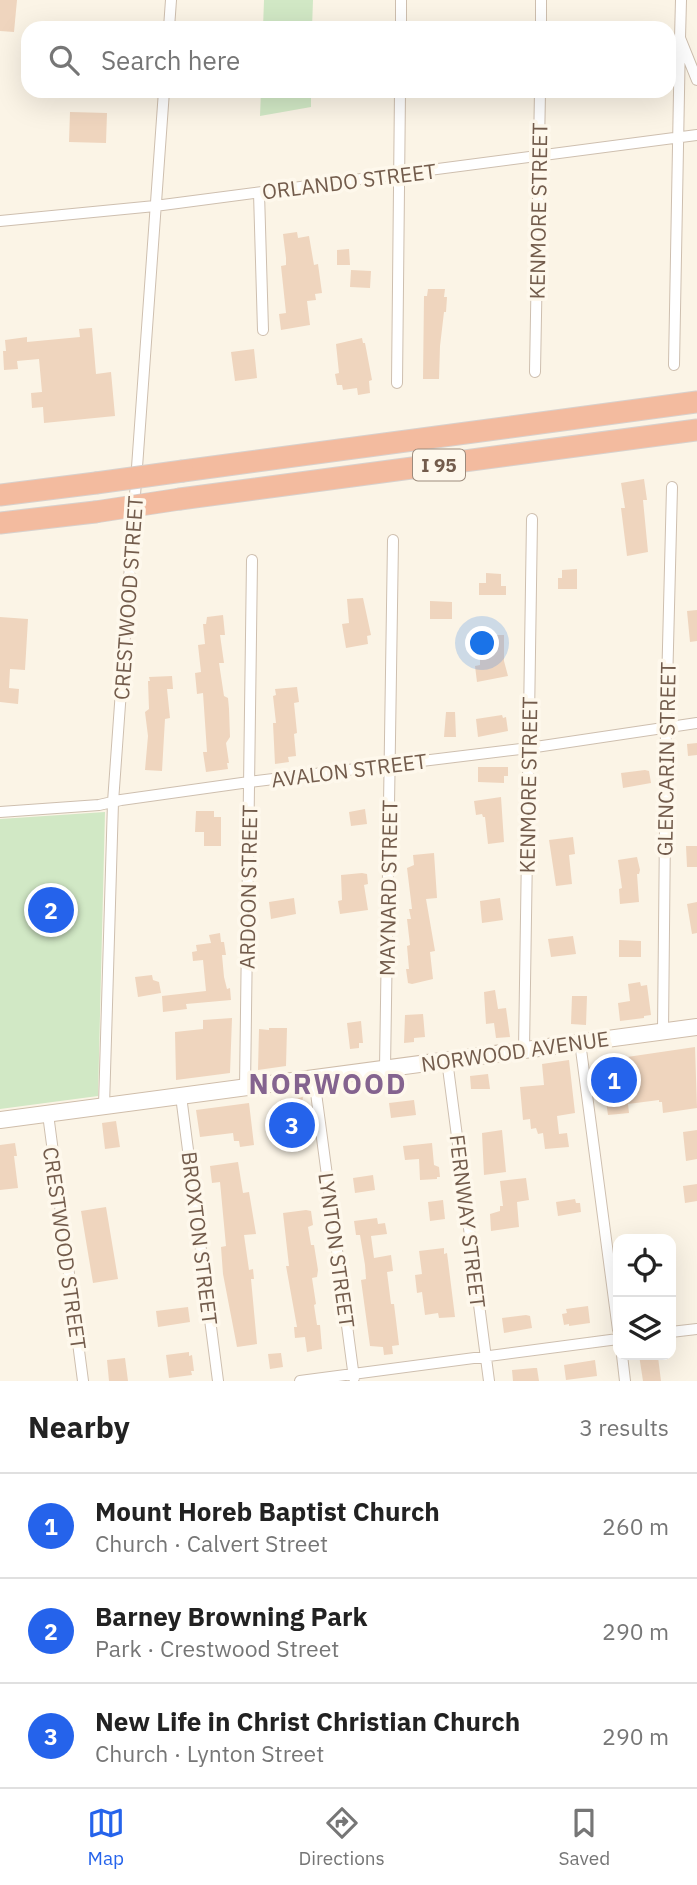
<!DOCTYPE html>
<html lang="en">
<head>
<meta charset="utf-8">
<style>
  :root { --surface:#fff; --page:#f2f2f2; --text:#222; --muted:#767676; --line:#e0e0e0; --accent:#2563eb }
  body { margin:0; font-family:"IBM Plex Sans",sans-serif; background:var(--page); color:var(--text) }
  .controls { position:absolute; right:21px; bottom:21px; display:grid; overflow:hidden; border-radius:14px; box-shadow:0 7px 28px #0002 }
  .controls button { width:63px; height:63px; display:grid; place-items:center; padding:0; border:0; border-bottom:2px solid var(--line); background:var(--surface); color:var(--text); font:35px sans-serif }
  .you { position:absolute; left:483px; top:644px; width:24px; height:24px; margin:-18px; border:5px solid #fff; border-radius:50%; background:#1a73e8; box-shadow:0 0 0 10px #1a73e833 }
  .badge { display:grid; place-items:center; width:46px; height:46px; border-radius:50%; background:var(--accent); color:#fff; font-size:23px; font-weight:700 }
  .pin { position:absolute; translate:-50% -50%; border:4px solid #fff; box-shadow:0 2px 7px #0006 }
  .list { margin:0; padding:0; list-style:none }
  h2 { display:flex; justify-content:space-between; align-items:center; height:91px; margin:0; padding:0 28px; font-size:30px }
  h2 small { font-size:23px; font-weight:400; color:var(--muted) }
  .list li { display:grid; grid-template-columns:46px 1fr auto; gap:21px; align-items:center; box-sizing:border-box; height:105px; padding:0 28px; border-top:2px solid var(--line) }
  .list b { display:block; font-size:26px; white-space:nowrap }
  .list p { margin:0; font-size:23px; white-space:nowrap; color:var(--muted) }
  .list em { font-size:23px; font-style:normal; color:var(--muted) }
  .icon { flex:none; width:38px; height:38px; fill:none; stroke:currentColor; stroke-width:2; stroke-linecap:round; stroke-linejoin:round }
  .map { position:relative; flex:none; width:697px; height:1381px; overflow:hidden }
  .search { position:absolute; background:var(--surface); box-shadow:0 7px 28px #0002; left:21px; right:21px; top:21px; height:77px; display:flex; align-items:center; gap:18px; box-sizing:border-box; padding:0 24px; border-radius:21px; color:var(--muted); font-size:26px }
  .sheet { height:406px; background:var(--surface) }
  nav { display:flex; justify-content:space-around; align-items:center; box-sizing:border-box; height:98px; border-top:2px solid var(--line); background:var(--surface); font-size:19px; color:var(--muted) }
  nav a { display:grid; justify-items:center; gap:4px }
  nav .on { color:var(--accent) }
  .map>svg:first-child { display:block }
  .green { fill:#d1e8c5 }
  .building { fill:#efd5be }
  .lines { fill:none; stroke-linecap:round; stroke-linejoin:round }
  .street-casing { stroke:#cebfaf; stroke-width:12 }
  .secondary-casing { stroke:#cfbdaa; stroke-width:18 }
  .highway-casing { stroke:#d8d1cd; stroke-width:23 }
  .street { stroke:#fff; stroke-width:10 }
  .secondary { stroke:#fff; stroke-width:16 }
  .highway { stroke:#f3bb9f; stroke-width:21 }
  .highway-bridge-casing { stroke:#d8d1cd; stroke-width:23; stroke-linecap:butt }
  .highway-bridge { stroke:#f3bb9f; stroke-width:21 }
  .labels { text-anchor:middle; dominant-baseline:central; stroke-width:7; stroke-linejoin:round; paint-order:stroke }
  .shield { fill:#fef8ec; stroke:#9d8b7c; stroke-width:2 }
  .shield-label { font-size:19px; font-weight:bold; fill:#735c4c }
  .street-label { font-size:21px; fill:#735c4c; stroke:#fef8ec }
  .district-label { font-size:28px; font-weight:bold; letter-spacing:2px; fill:#84638f; stroke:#fef8ec }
</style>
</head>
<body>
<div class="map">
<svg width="697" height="1381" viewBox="0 0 697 1381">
  <rect width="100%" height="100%" fill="#fbf4e6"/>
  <!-- green -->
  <path class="green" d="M264,0H313L312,28H263Z
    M261,91H311V107L260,116Z
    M105,812L98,1096L0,1109V819Z"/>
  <!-- building -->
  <path class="building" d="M0,0H17L14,32L0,31Z
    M70,112L107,113L106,143L69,142Z
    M297,232L298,238L309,236L314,265L318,264L322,293L315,294L316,300L307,301L310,325L281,330L279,314L286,313L281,266L286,265V258L283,234Z
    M349,249L350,265H337V250Z
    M351,270L371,271L370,288L350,287Z
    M428,289H445L444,297H447L446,312H444L440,346L439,379H423L424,296H427Z
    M92,328L96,374L111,372L115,416L44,423L43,407L32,408L31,393L42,392L39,359L17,361L18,369L4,370L3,351H6L5,340L27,337V342L80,337L79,329Z
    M362,338L363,343H365L372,380L369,381L370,393L358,395L357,388L343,390L342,385H337L335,374L339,373L336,344Z
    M254,349L257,378L235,381L231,352Z
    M644,479L647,500H643L648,552L627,556L621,508H625L621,483Z
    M577,569V589H558V578H562V570Z
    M486,573L501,574V586H506V595H479V583H486Z
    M363,598L371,635L367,636L368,644L346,648L342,624L349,623L347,599Z
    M430,601L452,602V619H430Z
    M697,610V641L690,642L687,611Z
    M223,615L225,635H220L224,663H219L224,696L228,698L229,709L230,737L226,743L229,763H227L228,769L206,772L203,752H207L203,693L197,694L195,673L201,672L198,645L205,644L203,624H206L207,617Z
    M0,617L28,619L25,670L10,669L9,688L19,689L18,704L0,702Z
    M480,635H504V661L508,676L477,682L475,666L480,665Z
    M172,676L173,689H167L170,718L165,719L162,771L145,770L148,736L145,712L149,709L148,681H150L149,677Z
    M297,687L299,702L294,703L297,733L294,734L296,756L288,757L289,762L275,764L273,723H276L273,696L276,695L275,689Z
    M446,712H455L456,737H444Z
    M502,715L503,718L506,717L508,731L478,737L476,719Z
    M697,743V755L688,756L687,744Z
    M478,767H508V776H504V783L478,782Z
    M645,770L649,771L651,783L623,788L621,773Z
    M501,797L504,842L488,844L485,817H483L482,814L476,815L474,801Z
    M365,809L367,824L351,826L349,812Z
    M196,811H214V817H221V846H204V832H195Z
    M573,837L575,854L569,855L572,884L556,886L549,840Z
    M686,846H697V867H687Z
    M434,853L437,898L426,899L435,951L430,952L433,979L412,984L408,983L406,969H409L407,946L410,945L407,919H411L409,909H412L407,868L414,865L413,855Z
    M637,857L640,870L639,874H637L639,902L620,904L619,889L622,888L618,860Z
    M362,873L367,874L368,884L364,885L368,910L340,914L338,901L342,900L341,875Z
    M294,898L296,914L271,919L269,902Z
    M500,898L503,920L482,923L480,901Z
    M697,902V933L692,934L687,904Z
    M220,933L221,942H224L226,955H222L224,977L227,989L230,988L231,1000L186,1004L187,1009L163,1012L162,996L206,991L203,960L193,961L192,952L197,951L196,945L211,943L209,935Z
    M573,936L576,954L551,957L548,939Z
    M619,940L641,941V957H619Z
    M152,975L153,980L159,982L161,993L138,997L135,977Z
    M640,982L641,986L647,985L651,1015L644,1016V1018L620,1021L618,1003L630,1001L628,984Z
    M495,990L498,1009L506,1008L510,1037L496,1038L494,1023L486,1024L484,992Z
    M572,996H587L586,1025L571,1024Z
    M423,1014L425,1037L414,1038V1042L404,1043L405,1015Z
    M232,1018L230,1073L176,1080L175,1032L203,1029V1020Z
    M361,1021L363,1043H359V1048L350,1049L347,1023Z
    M269,1028H287L286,1066L258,1070L259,1029L269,1030Z
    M695,1047L697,1108L663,1113L662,1102H659V1100L628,1104L629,1113L608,1115L600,1061Z
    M569,1060L575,1113L557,1116L559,1134L567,1133L569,1147L545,1149L543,1133L538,1134L536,1128L531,1129L530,1119L523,1120L520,1087L544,1085L542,1064Z
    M488,1074L490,1089H471L470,1076Z
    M303,1097L301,1109L306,1141L283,1144L278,1110H281L280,1100Z
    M414,1100L416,1115L391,1118L389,1103Z
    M249,1103L254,1145L240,1147L239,1141H234L233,1133L200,1137L196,1110Z
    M116,1121L120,1147L105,1149L102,1123Z
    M502,1130L506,1172L484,1175L482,1133Z
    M697,1130V1159L686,1161L683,1132Z
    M15,1143L17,1156H14L18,1188L0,1190V1145Z
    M432,1143L434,1165L439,1167L440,1177H437V1179L420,1180L419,1159L405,1160L403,1146Z
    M238,1162L243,1193L249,1192L256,1234L244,1235L249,1270L253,1269L254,1279H251L257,1344L237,1347L223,1274L221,1247L226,1246L220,1182L212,1183L210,1166Z
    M373,1175L375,1190L355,1193L353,1178Z
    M526,1178L529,1200L517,1202L519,1227L491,1231L490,1214L500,1211V1206H503L500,1181Z
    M697,1184V1201L685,1203L683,1186Z
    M575,1199L576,1203H580L581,1212L558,1216L556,1202Z
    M443,1200L445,1219L430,1221L428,1202Z
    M106,1207L118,1279L93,1283L81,1211Z
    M306,1210L311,1211L313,1225L308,1227L311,1245H314L318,1270L317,1277L312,1278L316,1304L314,1305L317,1325H320L322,1349L307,1352L305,1337L295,1338L294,1327H297L286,1266H289L283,1213Z
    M377,1218L378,1224L385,1223L387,1234L371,1236L374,1258L391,1255L393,1271L387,1272L391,1304H394L399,1345L392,1346L393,1354L384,1355L383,1347L370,1346L361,1280L366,1279L365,1265L360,1235H356L354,1221Z
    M444,1248V1254L447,1253L455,1317L439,1318L438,1313L425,1315L422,1292L417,1293L415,1275L422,1274L419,1251Z
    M588,1306L590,1323L569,1326V1324L564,1325L562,1314L567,1313L566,1309Z
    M188,1307L190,1322L158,1327L156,1311Z
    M526,1315L530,1316L532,1328L504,1333L502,1318Z
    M189,1352V1356L192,1355L194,1371H191L192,1375L169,1378L166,1355Z
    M281,1353L283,1367L270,1369L268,1354Z
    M639,1355L658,1357L661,1381H643Z
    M125,1358L128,1381H109L107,1360Z
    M595,1360L597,1376L566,1380L564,1365Z
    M534,1368H537L539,1381H513L512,1370Z"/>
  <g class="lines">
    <defs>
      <path id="street" d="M681,0L680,38L697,80
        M169,28L171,0
        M401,28V0
        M541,28V0
        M259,193L263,330
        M0,221L155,206L697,135
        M674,365L680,38
        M535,372L540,91
        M397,383L400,91
        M0,812L99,805L121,800L249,782L529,748L697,723
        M663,1031L666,727L672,487
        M580,1042L618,1330
        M524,1050L532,519
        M447,1060L489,1381
        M385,1069L393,540
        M314,1078L354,1378
        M245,1088L252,560
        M181,1096L218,1381
        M104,1106L113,802L164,91
        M48,1114L83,1381
        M671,1332L697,1329
        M622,1355L625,1381
        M300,1381L618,1339"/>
      <path id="secondary" d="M0,1120L697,1027"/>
      <path id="highway" d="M183,471L697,402
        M0,495L96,483
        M180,499L697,430
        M0,523L95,512"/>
    </defs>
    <!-- street casing -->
    <use href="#street" class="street-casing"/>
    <!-- secondary casing -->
    <use href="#secondary" class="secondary-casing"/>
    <!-- highway casing -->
    <use href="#highway" class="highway-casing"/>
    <!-- street -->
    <use href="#street" class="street"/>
    <!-- secondary -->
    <use href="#secondary" class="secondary"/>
    <!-- highway -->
    <use href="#highway" class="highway"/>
    <defs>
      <path id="highway-bridge" d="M96,483L183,471
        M95,512L180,499"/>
    </defs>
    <!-- highway-bridge casing -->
    <use href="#highway-bridge" class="highway-bridge-casing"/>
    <!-- highway-bridge -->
    <use href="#highway-bridge" class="highway-bridge"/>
  </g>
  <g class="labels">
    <!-- shield labels -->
    <rect class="shield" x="413" y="449.5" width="52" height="31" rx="5"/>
    <g class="shield-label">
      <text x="439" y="465">I 95</text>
    </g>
    <!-- street labels -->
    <g class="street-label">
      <text transform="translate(349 181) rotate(-7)">ORLANDO STREET</text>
      <text transform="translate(538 211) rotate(-89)">KENMORE STREET</text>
      <text transform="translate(128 598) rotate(-86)">CRESTWOOD STREET</text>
      <text transform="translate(666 759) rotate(-89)">GLENCARIN STREET</text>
      <text transform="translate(349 770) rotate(-7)">AVALON STREET</text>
      <text transform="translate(528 785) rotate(-89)">KENMORE STREET</text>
      <text transform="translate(248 887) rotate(-89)">ARDOON STREET</text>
      <text transform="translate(388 888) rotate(-89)">MAYNARD STREET</text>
      <text transform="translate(515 1051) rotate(-8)">NORWOOD AVENUE</text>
      <text transform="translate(468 1221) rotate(83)">FERNWAY STREET</text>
      <text transform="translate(200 1238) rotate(83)">BROXTON STREET</text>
      <text transform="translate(65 1248) rotate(82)">CRESTWOOD STREET</text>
      <text transform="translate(337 1250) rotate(82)">LYNTON STREET</text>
    </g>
    <!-- district labels -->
    <g class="district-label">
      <text x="328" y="1083">NORWOOD</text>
    </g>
  </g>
</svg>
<div class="controls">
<button><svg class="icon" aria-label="locate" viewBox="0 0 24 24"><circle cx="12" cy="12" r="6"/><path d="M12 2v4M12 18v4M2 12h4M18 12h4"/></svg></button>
<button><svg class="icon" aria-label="layers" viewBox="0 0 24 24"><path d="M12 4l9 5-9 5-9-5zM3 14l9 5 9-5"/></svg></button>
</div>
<div class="you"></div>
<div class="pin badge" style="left:614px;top:1080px">1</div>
<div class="pin badge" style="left:51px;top:910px">2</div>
<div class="pin badge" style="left:292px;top:1125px">3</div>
<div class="search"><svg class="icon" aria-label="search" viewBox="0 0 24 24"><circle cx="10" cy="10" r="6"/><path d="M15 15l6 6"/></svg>Search here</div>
</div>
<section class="sheet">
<h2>Nearby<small>3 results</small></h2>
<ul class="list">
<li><span class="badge">1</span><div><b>Mount Horeb Baptist Church</b><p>Church · Calvert Street</p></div><em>260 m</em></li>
<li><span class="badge">2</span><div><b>Barney Browning Park</b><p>Park · Crestwood Street</p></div><em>290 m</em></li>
<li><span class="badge">3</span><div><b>New Life in Christ Christian Church</b><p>Church · Lynton Street</p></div><em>290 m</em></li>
</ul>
</section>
<nav>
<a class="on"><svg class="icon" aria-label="map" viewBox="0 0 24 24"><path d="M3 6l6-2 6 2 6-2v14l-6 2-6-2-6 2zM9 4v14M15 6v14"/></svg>Map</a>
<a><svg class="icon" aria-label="directions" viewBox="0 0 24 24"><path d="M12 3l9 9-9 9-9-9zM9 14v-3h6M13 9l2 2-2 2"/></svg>Directions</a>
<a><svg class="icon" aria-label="saved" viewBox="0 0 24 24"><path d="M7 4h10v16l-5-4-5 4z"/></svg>Saved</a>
</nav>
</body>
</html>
